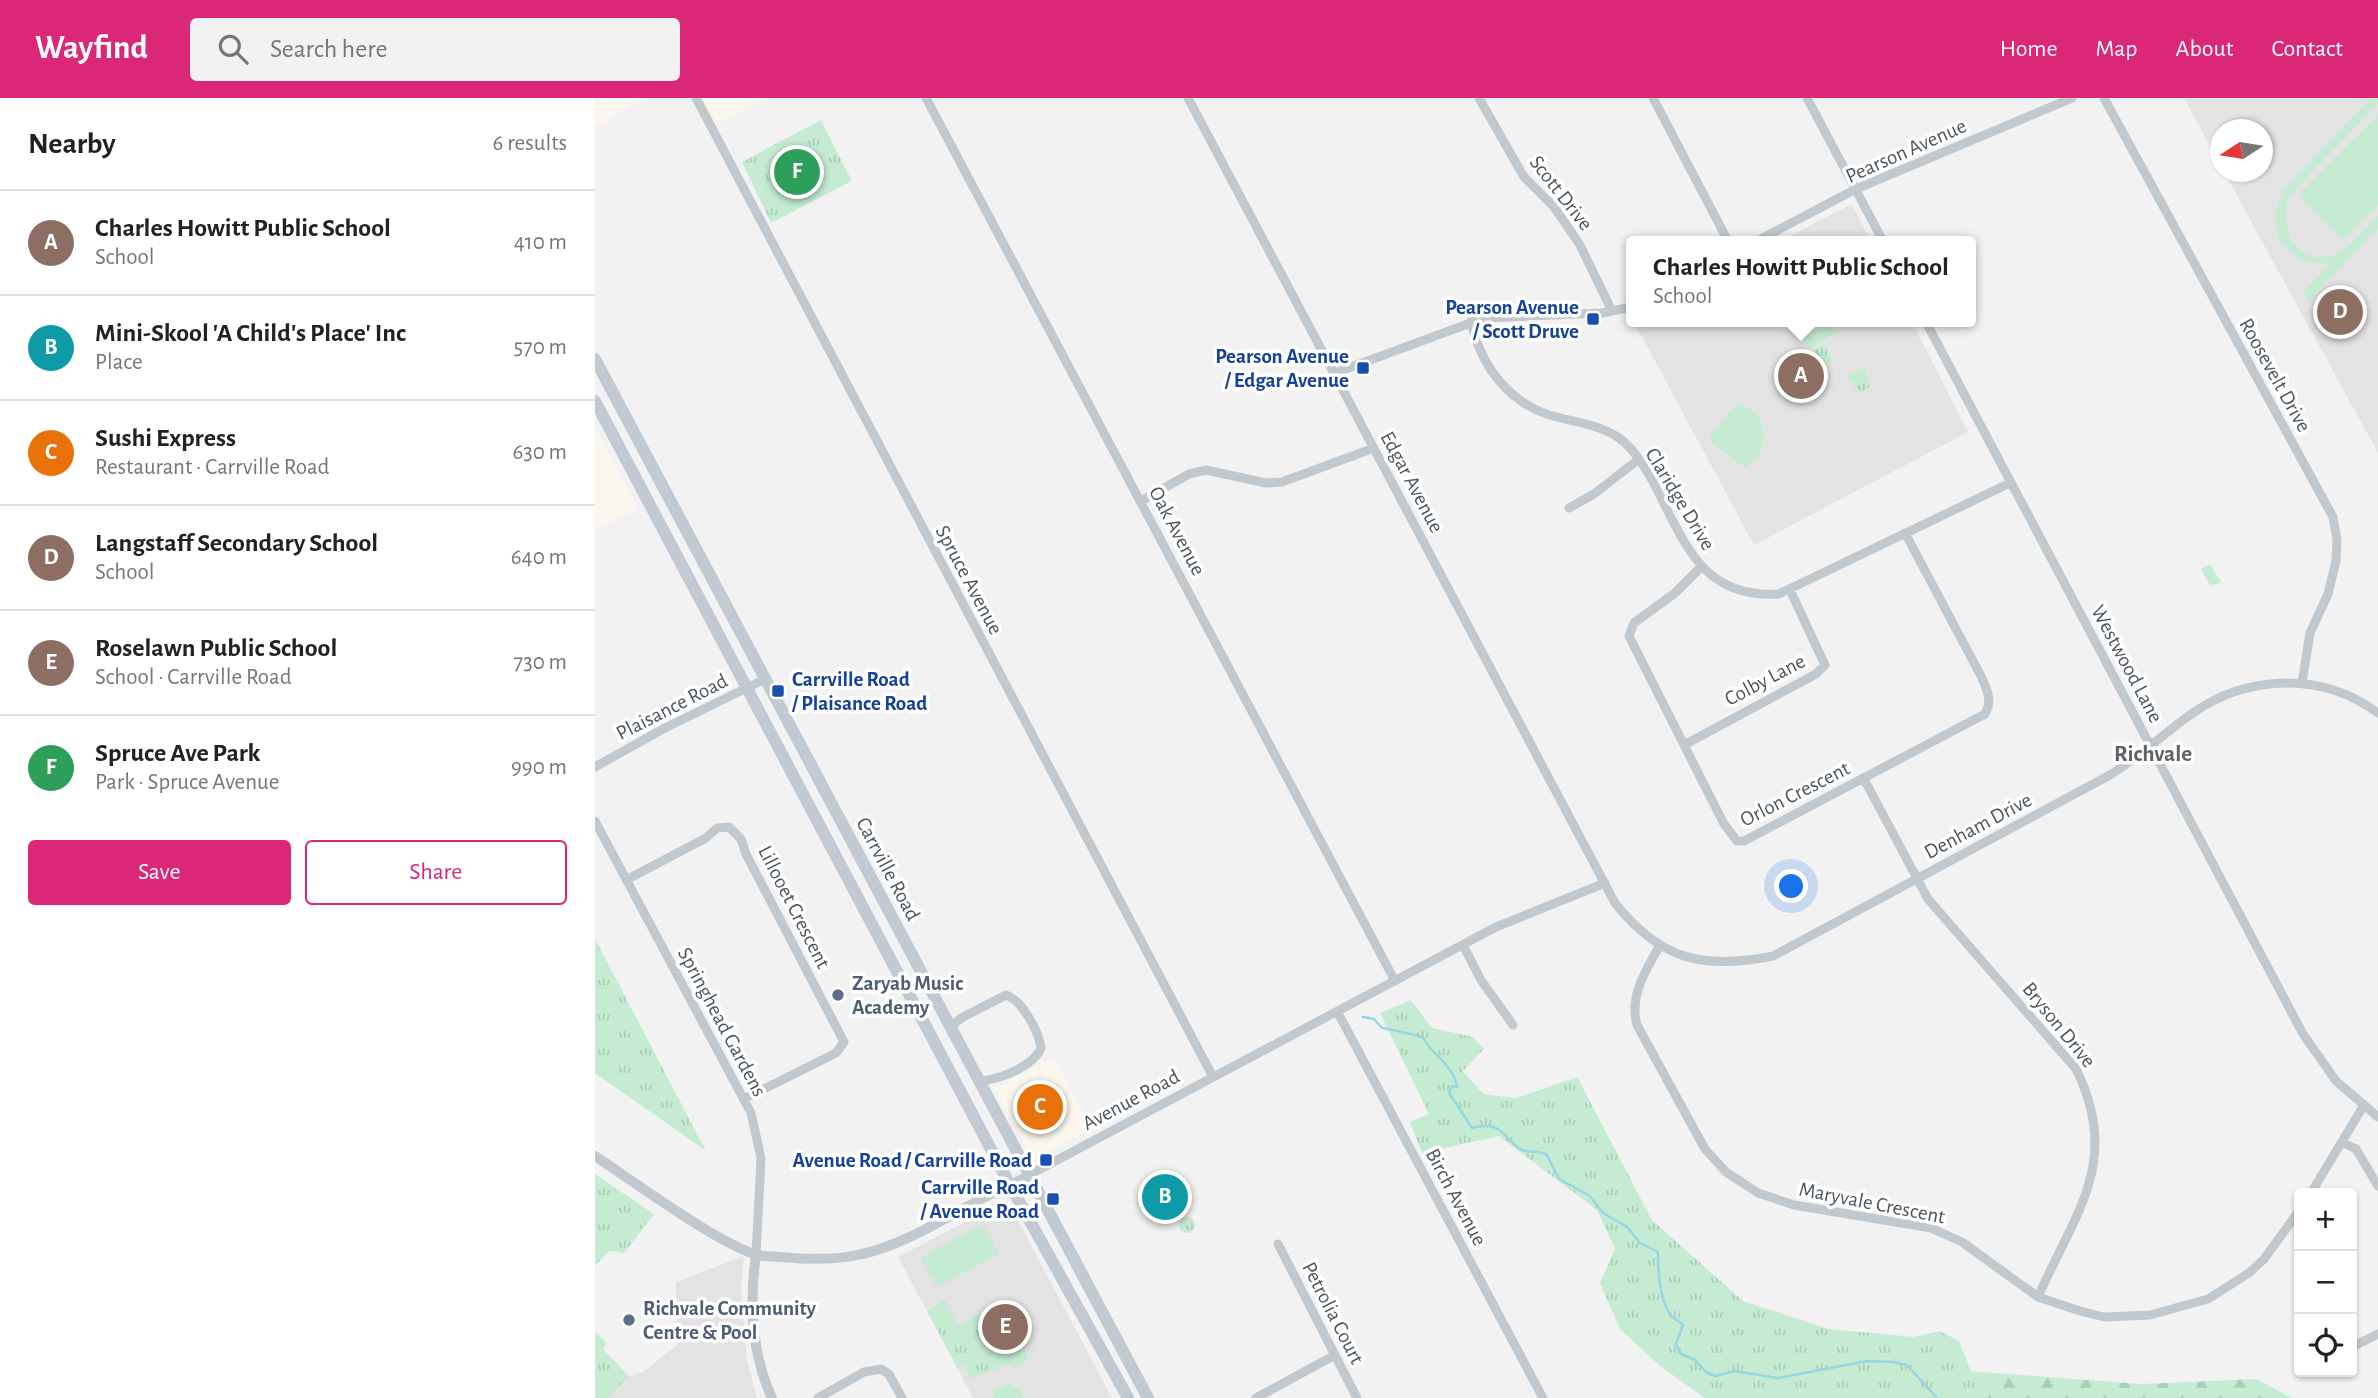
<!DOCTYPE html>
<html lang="en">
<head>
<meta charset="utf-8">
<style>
  :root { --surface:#fff; --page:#f2f2f2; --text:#222; --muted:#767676; --line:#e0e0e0; --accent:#db2777 }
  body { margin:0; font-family:"Alegreya Sans",sans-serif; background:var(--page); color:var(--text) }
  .controls { position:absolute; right:21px; bottom:21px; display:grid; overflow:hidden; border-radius:7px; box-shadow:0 2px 5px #0004 }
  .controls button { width:63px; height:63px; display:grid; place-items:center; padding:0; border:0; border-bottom:2px solid var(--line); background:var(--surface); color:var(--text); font:35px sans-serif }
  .compass { position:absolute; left:1615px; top:21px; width:63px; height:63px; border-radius:50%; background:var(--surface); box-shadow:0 2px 5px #0004; rotate:258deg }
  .you { position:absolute; left:1197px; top:789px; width:24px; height:24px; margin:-18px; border:5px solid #fff; border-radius:50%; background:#1a73e8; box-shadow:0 0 0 10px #1a73e833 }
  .badge { display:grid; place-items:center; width:46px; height:46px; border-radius:50%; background:var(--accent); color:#fff; font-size:23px; font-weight:700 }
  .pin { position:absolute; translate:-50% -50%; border:4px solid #fff; box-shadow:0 2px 7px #0006 }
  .popup { position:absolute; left:1031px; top:138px; width:350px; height:91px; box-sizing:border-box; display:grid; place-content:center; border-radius:7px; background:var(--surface); filter:drop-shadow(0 2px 5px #0005); font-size:23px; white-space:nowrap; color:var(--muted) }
  .popup b { font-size:26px; color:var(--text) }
  .popup::after { content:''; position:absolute; left:50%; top:100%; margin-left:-14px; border:14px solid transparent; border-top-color:var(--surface) }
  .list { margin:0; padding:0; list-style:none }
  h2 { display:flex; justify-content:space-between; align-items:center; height:91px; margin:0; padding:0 28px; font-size:30px }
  h2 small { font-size:23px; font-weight:400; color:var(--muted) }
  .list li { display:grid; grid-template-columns:46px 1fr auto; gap:21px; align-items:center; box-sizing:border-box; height:105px; padding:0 28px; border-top:2px solid var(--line) }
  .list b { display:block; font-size:26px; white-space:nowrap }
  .list p { margin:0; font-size:23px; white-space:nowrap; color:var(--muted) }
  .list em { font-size:23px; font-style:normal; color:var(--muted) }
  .actions { display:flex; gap:14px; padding:21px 28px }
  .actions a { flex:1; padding:16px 0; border:2px solid var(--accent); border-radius:7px; text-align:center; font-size:24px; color:var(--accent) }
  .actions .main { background:var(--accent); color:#fff }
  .icon { flex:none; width:38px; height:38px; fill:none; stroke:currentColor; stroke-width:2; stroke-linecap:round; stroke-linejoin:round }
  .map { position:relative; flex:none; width:1783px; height:1300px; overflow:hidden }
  header { display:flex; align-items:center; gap:42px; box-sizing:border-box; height:98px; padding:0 35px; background:var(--accent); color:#fff }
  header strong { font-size:33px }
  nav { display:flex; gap:38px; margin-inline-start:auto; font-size:24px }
  .search { width:490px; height:63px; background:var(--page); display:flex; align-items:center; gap:18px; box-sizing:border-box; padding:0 24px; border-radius:7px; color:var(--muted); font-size:26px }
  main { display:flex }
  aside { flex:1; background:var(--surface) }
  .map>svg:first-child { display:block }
  .commercial { fill:#fbf7ee }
  .education { fill:#e4e3e3 }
  .forest { fill:url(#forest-firs) }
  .park { fill:url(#park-tufts) }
  .pitch { fill:#c5ecd3 }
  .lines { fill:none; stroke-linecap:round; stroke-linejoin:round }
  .stream { stroke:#97d6e4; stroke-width:2.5 }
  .minor { stroke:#c1c9ce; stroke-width:9 }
  .tertiary { stroke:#c1c9ce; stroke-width:10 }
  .secondary { stroke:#c1cad3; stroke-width:12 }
  .transit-dot { fill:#1a4fb4; stroke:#fff; stroke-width:2.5 }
  .service-dot { fill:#5c6f8a; stroke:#fff; stroke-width:2.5 }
  .labels { text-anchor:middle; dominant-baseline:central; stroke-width:7; stroke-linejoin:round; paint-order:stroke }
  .street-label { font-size:21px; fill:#4b555d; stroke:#fff }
  .transit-label { font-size:21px; font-weight:bold; fill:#164399; stroke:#fff; text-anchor:end }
  .service-label { font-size:21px; font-weight:bold; fill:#4e5e75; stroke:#fff; text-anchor:start }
  .neighbourhood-label { font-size:23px; font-weight:bold; fill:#5e6266; stroke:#fff }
</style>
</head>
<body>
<header>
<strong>Wayfind</strong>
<div class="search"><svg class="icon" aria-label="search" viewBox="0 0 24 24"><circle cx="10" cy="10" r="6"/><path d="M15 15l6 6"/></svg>Search here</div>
<nav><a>Home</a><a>Map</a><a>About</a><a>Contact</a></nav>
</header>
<main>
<aside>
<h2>Nearby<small>6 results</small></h2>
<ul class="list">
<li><span class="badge" style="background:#8d6e63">A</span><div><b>Charles Howitt Public School</b><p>School</p></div><em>410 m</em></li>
<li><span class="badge" style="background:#0f9aa8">B</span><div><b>Mini-Skool 'A Child's Place' Inc</b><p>Place</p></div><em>570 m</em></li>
<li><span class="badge" style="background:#e8710a">C</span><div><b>Sushi Express</b><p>Restaurant · Carrville Road</p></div><em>630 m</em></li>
<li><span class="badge" style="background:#8d6e63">D</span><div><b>Langstaff Secondary School</b><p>School</p></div><em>640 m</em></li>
<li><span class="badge" style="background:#8d6e63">E</span><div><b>Roselawn Public School</b><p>School · Carrville Road</p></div><em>730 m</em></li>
<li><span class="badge" style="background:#2e9e5b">F</span><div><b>Spruce Ave Park</b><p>Park · Spruce Avenue</p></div><em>990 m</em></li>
</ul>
<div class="actions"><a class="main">Save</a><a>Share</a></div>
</aside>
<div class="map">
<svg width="1783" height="1300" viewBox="0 0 1783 1300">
  <defs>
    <pattern id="forest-firs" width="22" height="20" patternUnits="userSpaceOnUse" patternTransform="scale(1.75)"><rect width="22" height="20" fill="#c5ecd3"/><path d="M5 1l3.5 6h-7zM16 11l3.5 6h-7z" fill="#abccb8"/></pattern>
    <pattern id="park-tufts" width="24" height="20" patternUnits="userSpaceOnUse" patternTransform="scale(1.75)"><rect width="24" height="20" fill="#c5ecd3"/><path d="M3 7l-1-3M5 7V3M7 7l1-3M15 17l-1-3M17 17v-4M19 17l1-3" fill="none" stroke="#abccb8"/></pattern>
  </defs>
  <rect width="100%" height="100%" fill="#f3f2f2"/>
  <!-- commercial -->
  <path class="commercial" d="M0,0H51L0,29Z
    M108,0H171L121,26Z
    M0,329L43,410L0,432Z
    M458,959L497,1030L438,1062L399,991Z"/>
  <!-- education -->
  <path class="education" d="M1589,0H1783V355L1629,74H1668V32H1626L1625,67Z
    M1257,106L1276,143H1186Z
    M1039,224H1317L1373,334L1159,447Z
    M412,1102L517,1300H378L303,1159Z
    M149,1158L146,1188L152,1263L162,1300H13L34,1278L48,1274L82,1247L81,1184Z"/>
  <!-- forest -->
  <path class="forest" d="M1348,1271L1546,1286L1661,1281L1697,1300H1343Z"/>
  <!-- park -->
  <path class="park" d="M226,22L257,83L176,125L147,64Z
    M1229,247L1238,263L1217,274L1209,258Z
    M1270,270L1276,288L1263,296L1253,277Z
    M0,841L111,1053L0,975Z
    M816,902L837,930L878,939L889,951L868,973L888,996L922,1000L982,979L1057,1122L1148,1203L1234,1231L1319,1239L1345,1233L1364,1243L1380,1283L1392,1300H1110L1065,1268L1025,1231L1005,1185L1020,1151L1002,1112L904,1038L827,1055L815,1024L834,1016L785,915Z
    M0,1076L59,1116L29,1155L14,1153L0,1168Z
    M584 1127a8 8 0 1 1 16 0a8 8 0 1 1-16 0Z
    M414,1200L428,1229L423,1238L433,1261L419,1270L414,1266L375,1281L369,1267L363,1270L332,1213L350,1202L363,1227Z
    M0,1234L12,1245L8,1251L34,1278L13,1300H0Z"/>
  <!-- pitch -->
  <path class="pitch" d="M1776,0H1783V5L1695,97C1681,129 1704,173 1743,155C1758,148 1771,129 1783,117V131L1714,202L1708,195L1734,167L1708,163L1690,149L1682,137L1680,111L1689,91Z
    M1783,17V107L1748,142L1704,97Z
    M1234,224L1242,234L1214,251L1207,240Z
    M1142,306C1175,313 1178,354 1150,370L1117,345L1115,337Z
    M1615,466L1626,484L1616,489L1606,471Z
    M388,1126L404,1156L342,1189L326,1159Z
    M414,1285L424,1291L429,1300H398L400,1298L396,1294Z"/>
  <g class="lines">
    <!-- stream -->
    <path class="stream" d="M768,919L779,921L787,930C789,930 826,938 828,940C838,958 859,967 862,989L857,988L854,995L877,1030C911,1020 911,1048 930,1053C939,1055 945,1052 952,1057L964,1081L995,1098L1008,1115L1032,1129L1045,1145L1063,1154C1063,1173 1064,1200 1075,1216C1078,1220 1084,1223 1088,1227L1081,1246L1086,1256L1100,1262L1111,1274L1120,1278L1139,1273L1183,1280L1272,1263L1298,1264L1312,1267L1342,1300"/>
    <!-- minor -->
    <path class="minor" d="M101,0L618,979
      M331,0L800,883
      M593,0L1020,805C1065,862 1108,872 1178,858L1515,677C1579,637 1608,586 1692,585C1726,585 1756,595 1783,615
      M884,0L929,79L959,109L985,147L1017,213
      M1058,0L1133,143
      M1212,0L1288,143
      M1509,0L1738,419L1742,442L1741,463L1733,496L1715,535L1707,585
      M1162,143L1261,91L1477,0
      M876,223C885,266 912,303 954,317C978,324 1003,326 1024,340C1039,351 1049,368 1057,382C1089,442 1105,501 1184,496L1415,385
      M1331,224L1708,936L1741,983L1783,1019
      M740,275L889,220L1007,215L1036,209
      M546,403L594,376L611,372L671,385L687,384L779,350
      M974,410L999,396L1044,361
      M1106,469L1080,495L1039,525L1034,538L1129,726L1142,743H1149L1390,616C1398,602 1392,592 1386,578L1310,435
      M1089,647L1221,576L1230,567L1195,492
      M0,669L68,631L170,581
      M1269,681L1333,801L1481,971C1527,1063 1480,1115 1443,1199
      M0,723L156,1015L166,1060L161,1157
      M31,782L111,740L122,730L134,729L146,741L151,756L249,944L241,955L149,1001
      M868,847L886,882L918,927
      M1064,849C1050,874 1034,898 1042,927L1110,1051L1131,1074L1163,1095L1199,1107L1336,1130L1367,1144L1443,1199L1485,1213L1509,1219L1555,1217L1613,1201L1654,1175L1669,1161L1704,1113
      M743,915L948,1300
      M355,930L366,920L411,897C427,902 444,934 446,950C438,969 403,982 384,983
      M1747,1044L1761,1051L1783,1088
      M415,1087L901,829L1010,785
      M1716,1095L1769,1007
      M683,1146L762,1300
      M1757,1249L1783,1236
      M223,1300L269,1274L286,1271L294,1276L307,1300
      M661,1300L740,1257"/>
    <!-- tertiary -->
    <path class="tertiary" d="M0,1058C34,1080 135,1155 169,1158C201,1160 235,1164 267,1156C320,1144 366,1108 415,1087
      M161,1157C154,1206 156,1254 177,1300"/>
    <!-- secondary -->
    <path class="secondary" d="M0,261L553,1300
      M0,303L415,1087L533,1300"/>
  </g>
  <!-- markers -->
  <g class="transit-dot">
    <rect x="991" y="214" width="14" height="14" rx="3.5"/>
    <rect x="761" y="263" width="14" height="14" rx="3.5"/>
    <rect x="176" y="586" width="14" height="14" rx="3.5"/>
    <rect x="444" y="1055" width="14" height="14" rx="3.5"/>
    <rect x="451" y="1094" width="14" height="14" rx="3.5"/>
  </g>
  <g class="service-dot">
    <circle cx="243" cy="897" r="7"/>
    <circle cx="34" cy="1222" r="7"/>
  </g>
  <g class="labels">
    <!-- street labels -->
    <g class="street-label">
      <text transform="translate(1311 53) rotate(-24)">Pearson Avenue</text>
      <text transform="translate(966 95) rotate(52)">Scott Drive</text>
      <text transform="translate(1680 277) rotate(61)">Roosevelt Drive</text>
      <text transform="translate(817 384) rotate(62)">Edgar Avenue</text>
      <text transform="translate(1085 401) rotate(59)">Claridge Drive</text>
      <text transform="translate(582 433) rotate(62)">Oak Avenue</text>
      <text transform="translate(374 482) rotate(62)">Spruce Avenue</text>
      <text transform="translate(1532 566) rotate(62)">Westwood Lane</text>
      <text transform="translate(1170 582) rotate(-28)">Colby Lane</text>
      <text transform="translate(77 609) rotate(-27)">Plaisance Road</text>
      <text transform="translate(1200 696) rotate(-27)">Orlon Crescent</text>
      <text transform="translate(1383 728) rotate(-28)">Denham Drive</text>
      <text transform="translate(293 771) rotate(62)">Carrville Road</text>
      <text transform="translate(199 809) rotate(63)">Lillooet Crescent</text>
      <text transform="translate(127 924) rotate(62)">Springhead Gardens</text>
      <text transform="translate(1464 927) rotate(51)">Bryson Drive</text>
      <text transform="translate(536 1002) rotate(-28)">Avenue Road</text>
      <text transform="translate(861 1099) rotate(62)">Birch Avenue</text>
      <text transform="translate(1277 1105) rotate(11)">Maryvale Crescent</text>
      <text transform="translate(738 1215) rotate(63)">Petrolia Court</text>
    </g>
    <!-- transit labels -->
    <g class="transit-label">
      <text x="984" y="209">Pearson Avenue<tspan x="984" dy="24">/ Scott Druve</tspan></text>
      <text x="754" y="258">Pearson Avenue<tspan x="754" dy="24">/ Edgar Avenue</tspan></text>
      <text x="197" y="581" text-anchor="start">Carrville Road<tspan x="197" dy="24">/ Plaisance Road</tspan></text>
      <text x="437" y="1062">Avenue Road / Carrville Road</text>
      <text x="444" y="1089">Carrville Road<tspan x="444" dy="24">/ Avenue Road</tspan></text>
    </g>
    <!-- service labels -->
    <g class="service-label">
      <text x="257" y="885">Zaryab Music<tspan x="257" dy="24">Academy</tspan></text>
      <text x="48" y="1210">Richvale Community<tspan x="48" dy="24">Centre &amp; Pool</tspan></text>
    </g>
    <!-- neighbourhood labels -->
    <g class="neighbourhood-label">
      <text x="1558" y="656">Richvale</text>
    </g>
  </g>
</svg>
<div class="controls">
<button>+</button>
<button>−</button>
<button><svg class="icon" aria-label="locate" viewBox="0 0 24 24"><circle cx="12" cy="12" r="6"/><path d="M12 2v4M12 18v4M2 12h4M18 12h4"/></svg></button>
</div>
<svg class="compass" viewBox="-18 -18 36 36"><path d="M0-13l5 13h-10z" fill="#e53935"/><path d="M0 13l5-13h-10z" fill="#767676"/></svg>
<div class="you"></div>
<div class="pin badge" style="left:1206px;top:278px;background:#8d6e63">A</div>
<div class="popup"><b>Charles Howitt Public School</b>School</div>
<div class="pin badge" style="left:570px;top:1099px;background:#0f9aa8">B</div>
<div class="pin badge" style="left:445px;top:1009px;background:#e8710a">C</div>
<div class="pin badge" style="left:1745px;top:214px;background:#8d6e63">D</div>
<div class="pin badge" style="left:410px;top:1229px;background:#8d6e63">E</div>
<div class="pin badge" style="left:202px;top:74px;background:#2e9e5b">F</div>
</div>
</main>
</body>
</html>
